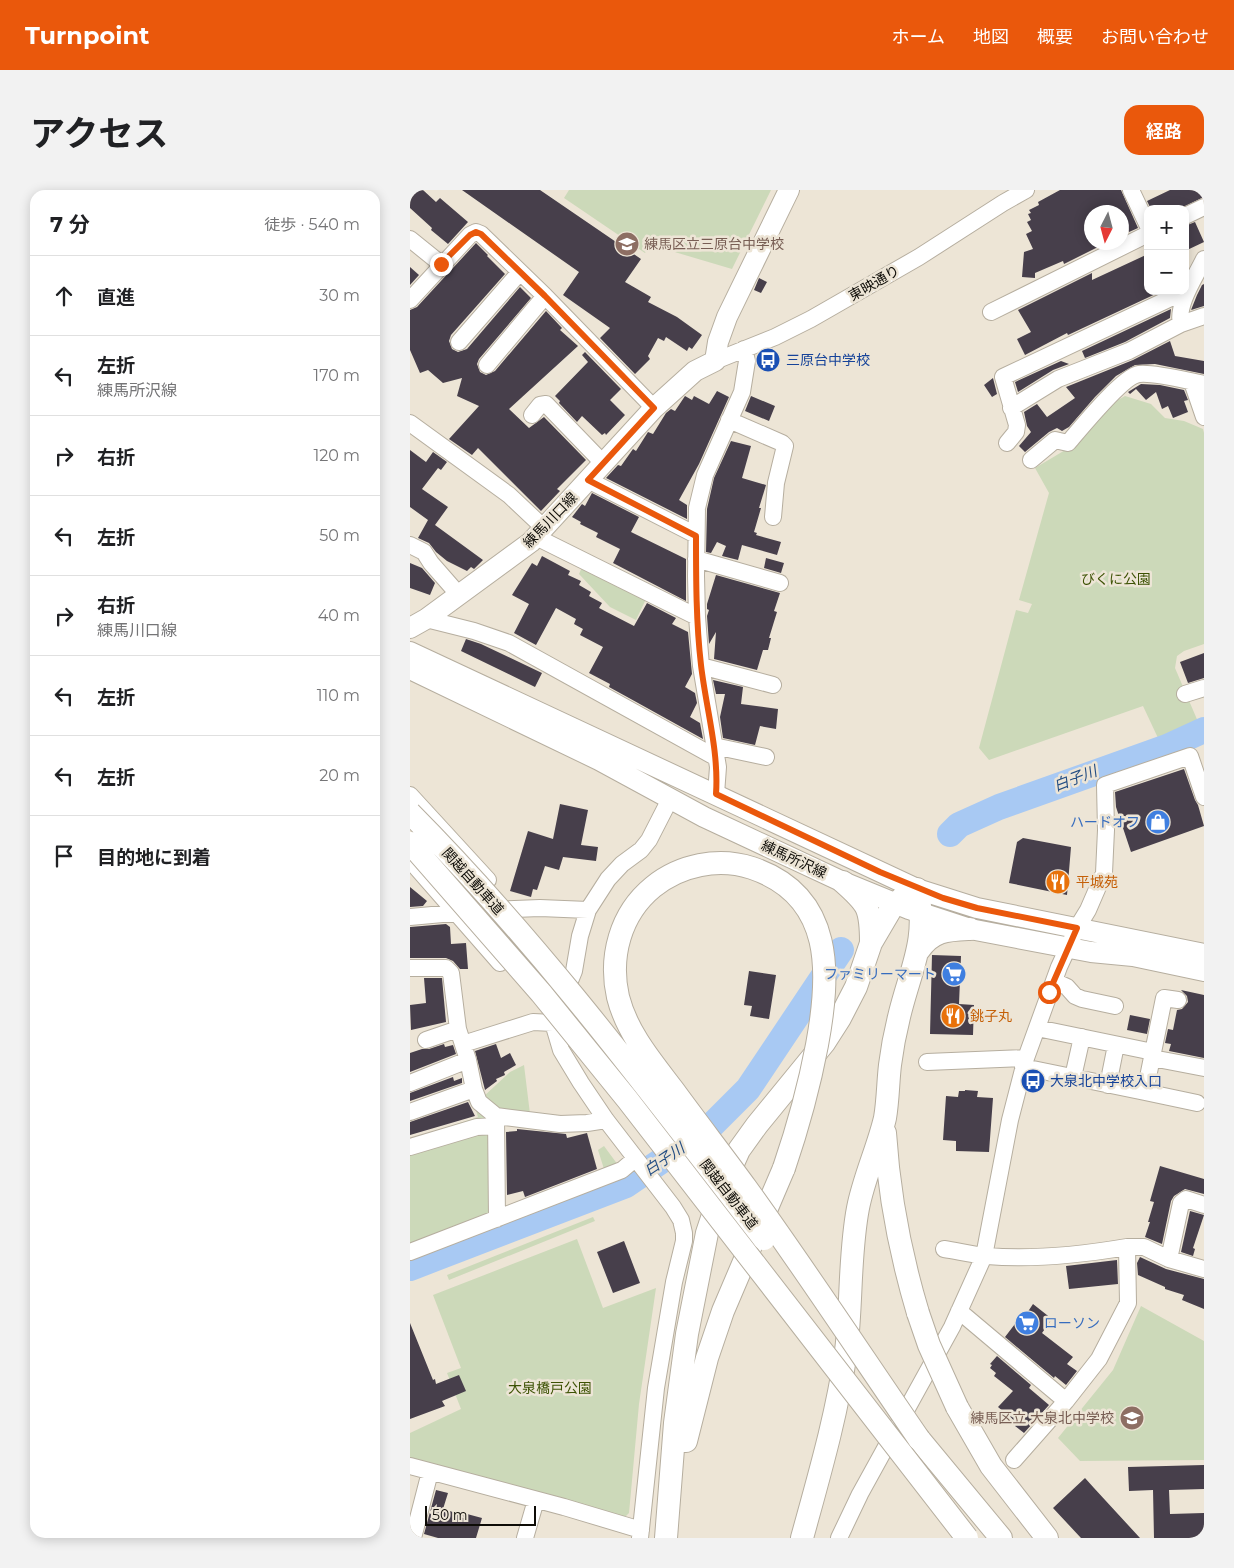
<!DOCTYPE html>
<html lang="ja">
<head>
<meta charset="utf-8">
<style>
  :root { --surface:#fff; --page:#f2f2f2; --text:#202124; --muted:#757577; --line:#e0e0e0; --accent:#ea580c }
  body { margin:0; font-family:Montserrat,"Noto Sans JP",sans-serif; background:var(--page); color:var(--text) }
  .controls { position:absolute; right:15px; top:15px; display:grid; overflow:hidden; border-radius:10px; box-shadow:0 2px 12px #0003 }
  .controls button { width:45px; height:45px; display:grid; place-items:center; padding:0; border:0; border-bottom:1px solid var(--line); background:var(--surface); color:var(--text); font:25px sans-serif }
  .compass { position:absolute; left:674px; top:15px; width:45px; height:45px; border-radius:50%; background:var(--surface); box-shadow:0 2px 12px #0003; rotate:186deg }
  .scale { position:absolute; left:15px; bottom:12px; width:111px; box-sizing:border-box; padding-left:5px; border:2px solid #0e0c07; border-top:0; font-size:14px; line-height:18px; white-space:nowrap; color:#0e0c07; -webkit-text-stroke:4px #ede5d6; paint-order:stroke }
  .stop { position:absolute; width:15px; height:15px; margin:-11px; border:4px solid #ea580c; border-radius:50%; background:#fff }
  .stop.end { background:#ea580c; border-color:#fff; box-shadow:0 1px 5px #0008 }
  .list { margin:0; padding:0; list-style:none }
  h2 { display:flex; justify-content:space-between; align-items:center; height:65px; margin:0; padding:0 20px; font-size:21px }
  h2 small { font-size:16px; font-weight:400; color:var(--muted) }
  .list li { display:grid; grid-template-columns:32px 1fr auto; gap:15px; align-items:center; box-sizing:border-box; height:80px; padding:0 20px; border-top:1px solid var(--line) }
  .list b { display:block; font-size:19px; white-space:nowrap }
  .list p { margin:0; font-size:16px; white-space:nowrap; color:var(--muted) }
  .list em { font-size:16px; font-style:normal; color:var(--muted) }
  .icon { flex:none; width:28px; height:28px; fill:none; stroke:currentColor; stroke-width:2; stroke-linecap:round; stroke-linejoin:round }
  .map { position:relative; flex:none; width:794px; height:1348px; overflow:hidden; border-radius:15px }
  header { display:flex; align-items:center; gap:30px; box-sizing:border-box; height:70px; padding:0 25px; background:var(--accent); color:#fff }
  header strong { font-size:24px }
  nav { display:flex; gap:28px; margin-inline-start:auto; font-size:18px }
  .intro { display:flex; align-items:center; justify-content:space-between; box-sizing:border-box; height:120px; padding:0 30px }
  h1 { margin:0; font-size:35px }
  .button { padding:12px 22px; border-radius:15px; background:var(--accent); color:#fff; font-size:18px; font-weight:700 }
  main { display:flex; gap:30px; padding:0 30px }
  aside { flex:1; background:var(--surface); border-radius:15px; box-shadow:0 2px 12px #0003 }
  .map>svg:first-child { display:block }
  .green { fill:#ccd9b9 }
  .lines { fill:none; stroke-linecap:round; stroke-linejoin:round }
  .river { stroke:#a8c9f3; stroke-width:26 }
  .building { fill:#473f4b }
  .minor-casing { stroke:#b6ae9f; stroke-width:18 }
  .major-casing { stroke:#b6ae9f; stroke-width:22 }
  .highway-casing { stroke:#b6ae9f; stroke-width:24 }
  .minor { stroke:#fff; stroke-width:16 }
  .major { stroke:#fff; stroke-width:20 }
  .highway { stroke:#fff; stroke-width:22 }
  .highway-bridge-casing { stroke:#b6ae9f; stroke-width:24; stroke-linecap:butt }
  .highway-bridge { stroke:#fff; stroke-width:22 }
  .route { stroke:#ea580c; stroke-width:6 }
  .labels { text-anchor:middle; dominant-baseline:central; stroke-width:5; stroke-linejoin:round; paint-order:stroke }
  .education-label { font-size:14px; fill:#785e54; stroke:#ede5d6; text-anchor:start }
  .street-label { font-size:14px; fill:#0e0c07; stroke:#ede5d6 }
  .transit-label { font-size:14px; fill:#164399; stroke:#ede5d6; text-anchor:start }
  .park-label { font-size:14px; fill:#3d5204; stroke:#ede5d6 }
  .shop-label { font-size:14px; fill:#366cbe; stroke:#ede5d6; text-anchor:end }
  .food-label { font-size:14px; fill:#c56008; stroke:#ede5d6; text-anchor:start }
  .water-label { font-size:15px; font-style:italic; fill:#244e83; stroke:#ede5d6 }
</style>
</head>
<body>
<header>
<strong>Turnpoint</strong>
<nav><a>ホーム</a><a>地図</a><a>概要</a><a>お問い合わせ</a></nav>
</header>
<div class="intro"><h1>アクセス</h1><a class="button">経路</a></div>
<main>
<aside>
<h2>7 分<small>徒歩 · 540 m</small></h2>
<ul class="list">
<li><svg class="icon" aria-label="ahead" viewBox="0 0 24 24"><path d="M12 20V5M6 11l6-6 6 6"/></svg><div><b>直進</b></div><em>30 m</em></li>
<li><svg class="icon" aria-label="left" viewBox="0 0 24 24"><path d="M17 20v-9H6M10 6l-5 5 5 5"/></svg><div><b>左折</b><p>練馬所沢線</p></div><em>170 m</em></li>
<li><svg class="icon" aria-label="right" viewBox="0 0 24 24"><path d="M7 20v-9h11M14 6l5 5-5 5"/></svg><div><b>右折</b></div><em>120 m</em></li>
<li><svg class="icon" aria-label="left" viewBox="0 0 24 24"><path d="M17 20v-9H6M10 6l-5 5 5 5"/></svg><div><b>左折</b></div><em>50 m</em></li>
<li><svg class="icon" aria-label="right" viewBox="0 0 24 24"><path d="M7 20v-9h11M14 6l5 5-5 5"/></svg><div><b>右折</b><p>練馬川口線</p></div><em>40 m</em></li>
<li><svg class="icon" aria-label="left" viewBox="0 0 24 24"><path d="M17 20v-9H6M10 6l-5 5 5 5"/></svg><div><b>左折</b></div><em>110 m</em></li>
<li><svg class="icon" aria-label="left" viewBox="0 0 24 24"><path d="M17 20v-9H6M10 6l-5 5 5 5"/></svg><div><b>左折</b></div><em>20 m</em></li>
<li><svg class="icon" aria-label="arrive" viewBox="0 0 24 24"><path d="M6 21V4h12l-3 4 3 4H6"/></svg><div><b>目的地に到着</b></div></li>
</ul>
</aside>
<div class="map">
<svg width="794" height="1348" viewBox="0 0 794 1348">
  <rect width="100%" height="100%" fill="#ede5d6"/>
  <!-- green -->
  <path class="green" d="M159,0H361L322,79L241,55L235,63L154,8Z
    M715,206L741,214L755,228L774,231L793,239L794,243V454L774,461L767,466L765,478L789,534L748,548L733,516L579,570L569,558L606,420L618,423L622,414L609,410L639,303L625,278L667,253L697,216Z
    M173,375L237,407L226,430L200,417L169,384Z
    M114,875L120,924L85,918L73,907L100,882Z
    M66,920L80,927L83,1018L77,1025L0,1054V949L68,927Z
    M194,956L208,975L194,979L188,960Z
    M183,1027L185,1031L39,1090L37,1085Z
    M167,1049L193,1118L246,1098L229,1214L219,1323L215,1327L0,1270V1243L51,1219L37,1183L51,1178L23,1105Z
    M731,1116L794,1151V1270L670,1271L648,1248L703,1180Z"/>
  <g class="lines">
    <!-- river -->
    <path class="river" d="M540,644L549,635L589,617L757,557L794,540
      M0,1078L216,995L298,939L338,899L431,760"/>
  </g>
  <!-- building -->
  <path class="building" d="M0,0H13L26,12L30,8L58,32L38,54L21,40L22,38L0,18Z
    M52,0H130L231,69L215,92L241,107L238,112L267,127L292,145L282,159L279,157L277,161L256,147L254,151L248,148L238,166L240,169L225,184L190,148L200,138L153,105L169,82Z
    M650,0H711L728,38L719,42L712,27V22H682V52H698L654,74L653,71L625,83V88L612,87L614,62L623,59L616,44L622,41L617,32L621,30L618,24L621,23L619,20L629,15L628,12Z
    M760,0H794V7L769,19H741L737,11Z
    M785,32L794,52L775,61V36Z
    M66,53L78,65L77,66L95,84L41,145L39,151L42,159L48,162L57,159L110,97L121,108L69,169L67,174L70,182L76,185L85,181L136,121L152,138L150,140L168,156L99,219L119,238L134,227L176,270L147,299L150,301L131,321L68,258L62,265L39,249L69,216L47,206L52,188L33,193L18,180L10,183L0,160V120L7,117Z
    M738,64V101H752L658,145L657,143L615,165L607,149L621,142L608,120L682,83V90Z
    M0,77L9,85L0,95Z
    M349,88L357,92L351,103L344,100Z
    M794,94V116L781,120L787,105L792,95Z
    M761,119L760,128L715,152L675,168L672,161Z
    M760,151L765,166L794,171V184L745,174L725,175L706,186L685,207L659,237L652,241L647,238L639,242L615,262L609,256L621,242L617,236L614,222L627,214L637,227L665,208L656,197L723,170Z
    M175,162L211,199L200,210L215,225L196,245L195,243L192,245L172,226L167,232L149,213L150,211L145,206L178,172L172,165Z
    M651,171L659,174L643,180L608,202L605,192Z
    M583,188L587,204L582,207L574,195Z
    M731,194L750,195L774,200L778,210L774,211L778,222L763,228L758,216L752,219L746,202L736,210L726,199L720,204L718,202Z
    M307,201L319,207L289,274L269,310L277,315V329L196,288L208,275L211,276L223,259L226,261L238,242L243,244L256,223L261,219L265,221L275,206L282,210L284,206L299,214Z
    M341,206L365,216L359,231L335,221Z
    M321,251L341,256L332,288L356,295L349,318H351L344,342L347,343L346,345L371,352L367,365L332,355L328,370L312,366L316,356L307,352L301,363L296,362L297,319L304,288Z
    M0,260L16,272L23,262L37,272L31,280L28,278L12,299L38,317L25,335L73,370L64,379L61,377L57,381L37,371L26,362L19,353L8,348L18,330L0,317Z
    M182,303L229,327L221,342L276,369V411L203,373L210,359L186,347L188,343L170,334L171,332L162,327L172,314L175,316Z
    M132,366L160,381L158,385L171,391L169,395L181,402L179,406L192,413L189,418L224,436L237,413L266,428L262,434L278,442L282,484L275,497L285,503L287,513L280,527L290,533L293,549L219,508L199,497L200,494L179,483L193,457L170,445L173,439L164,434L166,429L146,418L126,455L104,443L119,414L102,405L122,373L127,376Z
    M356,368L374,373L371,383L354,378Z
    M0,373L12,378L25,393L20,405L0,398Z
    M306,385L370,403L364,421L367,422L359,448H361L358,460H353L347,480L304,469L306,442L299,454L297,426L299,420L297,419V414Z
    M56,449L71,454L132,483L125,497L51,461Z
    M794,463V488L778,493L770,472Z
    M303,490L333,497L331,514L368,519L366,539L350,536L345,555L313,548L310,527L315,504H306Z
    M774,579L785,610L788,615L794,636L721,662L706,617L705,602Z
    M150,614L178,620L171,655L188,657L186,671L153,667L149,680L135,676L127,700L123,699L121,707L100,701L118,641L143,649Z
    M613,648L661,657L657,705L599,693L607,652Z
    M0,697L17,711L13,716L0,717Z
    M36,734L40,737L41,754L56,753L58,779H50L43,771L36,768H0V737Z
    M522,765L551,766L549,814L564,815L563,845L520,844Z
    M339,781L366,785L359,829L340,826L342,816L334,815Z
    M14,788H32L36,832L1,840L0,815L16,813Z
    M771,800L794,805V868L759,861L761,854L755,853L758,839L763,840L767,820L772,819L778,812L777,806Z
    M720,825L740,829L737,844L717,840Z
    M34,854L35,857L43,855L46,864L0,882V863L12,859H19Z
    M86,854L91,868L100,863L106,875L94,882L95,885L86,889L87,891L75,900L65,861Z
    M43,887L44,891L52,888V893L0,911V903Z
    M555,900L568,901L567,907L583,908L579,962L546,961V951L533,950L536,906L548,907L549,901H555Z
    M58,912L65,926L0,945V932Z
    M107,939L156,944L157,948L177,943L187,979L115,1007L113,1001L97,1005L96,942L107,941Z
    M750,976L794,989V1004L775,999L764,1006L761,1011L752,1054L735,1047L740,1032H738L744,1012L740,1011Z
    M780,1021L794,1025L783,1058L785,1059L783,1066L771,1062Z
    M214,1051L230,1093L203,1103L187,1062Z
    M730,1067L756,1079L794,1089V1119L772,1110L774,1105L755,1099V1097L728,1085L727,1073Z
    M707,1070L708,1094L659,1099L656,1076Z
    M623,1114L642,1129L632,1143L663,1167L657,1174L667,1181L656,1195L645,1186L644,1188L595,1147L615,1121L617,1123Z
    M0,1133L23,1190L25,1189L26,1194L49,1185L56,1201L32,1211L35,1216L0,1229Z
    M587,1166L621,1195L619,1198L639,1215L614,1243L605,1236L607,1233L588,1217L603,1201L584,1186L586,1183L580,1178L582,1175L580,1174Z
    M794,1275V1299L759,1300L760,1324L794,1323V1348H744L743,1300L719,1301L718,1277Z
    M675,1288L684,1298L730,1348H671L643,1318Z
    M26,1300L38,1303L33,1319L56,1326L57,1324L72,1328L66,1348H28L14,1344Z"/>
  <g class="lines">
    <defs>
      <path id="minor" d="M721,0L738,36
        M775,26L794,17
        M0,49L31,74
        M0,110L60,45L66,42L71,44L135,106L244,218
        M581,122L738,44
        M771,134C766,115 786,86 794,69
        M49,152L110,82
        M305,171L365,147L401,129L509,67L593,13L616,0
        M77,175L135,106
        M782,192L794,227
        M601,218L648,189L719,161L771,134L794,126
        M122,225L130,215L136,214L193,273
        M319,230L372,253L375,256L366,293L363,327
        M0,233L99,305L134,338
        M597,253L606,242L607,235L593,187L767,105L775,107
        M621,270L645,250L658,253C670,239 713,186 729,184C744,182 778,191 794,194
        M178,290L286,345
        M126,347L287,427
        M0,355L14,362L21,373L49,405
        M286,369L370,393
        M16,429L64,441L99,453L305,567
        M291,476L363,495
        M775,504L794,498
        M304,556L356,567
        M306,604L308,577L291,476L287,427L286,386L287,318L295,285L332,202L337,171L334,159
        M0,605L78,690
        M0,670L90,773
        M83,720L130,718L178,720
        M0,727L54,722
        M0,778H36L41,783L48,839L58,870L64,899L69,912L86,926L87,1029
        M644,791L657,797L665,806L672,809L705,816
        M627,838L743,862
        M16,850L48,839
        M53,854L123,832L143,833
        M742,868L794,878
        M517,872L616,868
        M613,877L735,902L754,808L768,810
        M663,887L672,847
        M0,893L58,870
        M698,895L706,855
        M735,902L787,913
        M0,922L64,899
        M86,926L150,934L177,933L196,930
        M0,957L67,937L86,936
        M717,1057H734L759,1069L794,1079
        M534,1059C548,1061 562,1065 577,1066C623,1070 670,1065 717,1057L718,1113L689,1169L656,1211L549,1121
        M0,1062L212,980L225,969
        M759,1069L771,1013L776,1009L794,1015
        M604,1270L656,1211
        M0,1276L154,1317L231,1340
        M3,1348L20,1282
        M115,1348L126,1310
        M230,1348L246,1198L264,1092L274,1051V1043L271,1030L263,1017L196,930L171,893L151,860L143,833L164,781L170,746L178,720L198,689L212,674L231,660L239,650L260,609
        M429,1348L450,1304L542,1137L574,1066L600,930L616,868L649,777L667,738L678,720L694,683L696,640L695,595L780,566L794,607"/>
      <path id="major" d="M0,438L16,429L121,352L244,218L285,181L305,171L308,152L317,127L379,0
        M0,462L507,699L567,718L794,764
        M0,479L189,570L294,627L433,692L499,719L560,739L681,762L723,766L794,781"/>
      <path id="highway" d="M433,692C458,714 461,718 461,753
        M509,760C523,740 537,740 560,739
        M475,943C479,1005 490,1063 508,1123
        M547,1217L581,1276L637,1348
        M509,1249L591,1348
        M276,1251L297,1168L313,1121L374,978
        M256,1348L265,1233L277,1144L297,1043L312,998L329,960L347,935L414,853L430,828L446,797L461,753L481,719L494,706L507,699C519,749 500,780 489,827C485,843 482,859 480,875C478,892 478,911 475,928C468,958 454,987 448,1018C439,1065 442,1114 436,1161C427,1225 409,1286 392,1348"/>
    </defs>
    <!-- minor casing -->
    <use href="#minor" class="minor-casing"/>
    <!-- major casing -->
    <use href="#major" class="major-casing"/>
    <!-- highway casing -->
    <use href="#highway" class="highway-casing"/>
    <!-- minor -->
    <use href="#minor" class="minor"/>
    <!-- major -->
    <use href="#major" class="major"/>
    <!-- highway -->
    <use href="#highway" class="highway"/>
    <defs>
      <path id="highway-bridge" d="M0,623C130,754 241,903 354,1049
        M0,653L131,803L217,909L557,1348
        M374,978C388,937 399,897 407,855C420,785 425,706 342,678C308,667 270,675 243,697C210,724 199,767 208,807C217,843 242,872 264,901C288,934 313,966 337,999C396,1081 452,1166 509,1249
        M508,1123L519,1155L547,1217"/>
    </defs>
    <!-- highway-bridge casing -->
    <use href="#highway-bridge" class="highway-bridge-casing"/>
    <!-- highway-bridge -->
    <use href="#highway-bridge" class="highway-bridge"/>
  </g>
  <g class="lines">
    <!-- route -->
    <path class="route" d="M31,74L60,45L66,42L71,44L135,106L244,218L178,290L286,346C286,389 286,432 291,475C296,518 309,561 306,604L470,682L533,708L567,718L667,738L639,802"/>
  </g>
  <!-- icons -->
  <defs>
    <symbol id="school-disc" viewBox="-11 -11 22 22"><circle r="9.5" fill="#8d6e63" stroke="#ede5d6"/><path d="M0-5L7-2L0 1L-7-2ZM-4 1L0 2.5L4 1V4Q0 6-4 4Z" fill="#fff"/></symbol>
    <symbol id="bus-disc" viewBox="-11 -11 22 22"><circle r="9.5" fill="#1a4fb4" stroke="#ede5d6"/><path d="M-5-6H5V4H4V6H2V4H-2V6H-4V4H-5ZM-3.5-4V0h7V-4ZM-3.5 1.2v1.5H-2V1.2ZM2 1.2v1.5H3.5V1.2Z" fill="#fff"/></symbol>
    <symbol id="shop-disc" viewBox="-11 -11 22 22"><circle r="9.5" fill="#3f7fe0" stroke="#ede5d6"/><path d="M-5-2.5h2.3a2.7 3.5 0 0 1 5.4 0H5L5.5 6h-11ZM-1.5-2.5h3a1.5 2.3 0 0 0-3 0Z" fill="#fff"/></symbol>
    <symbol id="restaurant-disc" viewBox="-11 -11 22 22"><circle r="9.5" fill="#e8710a" stroke="#ede5d6"/><path d="M-5-6h1v4h1v-4h1v4h1v-4h1v5L-1.5 .5V6h-2V.5L-5-1ZM5-6V6H3V1.5H1.5Q1.5-4 5-6Z" fill="#fff"/></symbol>
    <symbol id="supermarket-disc" viewBox="-11 -11 22 22"><circle r="9.5" fill="#3f7fe0" stroke="#ede5d6"/><path d="M-6-5.5h2.5l.6 2H6L4.5 2H-2.5L-4.4-4H-6ZM-1.5 3.2a1.3 1.3 0 1 0 .1 0ZM3 3.2a1.3 1.3 0 1 0 .1 0Z" fill="#fff"/></symbol>
  </defs>
  <g fill-rule="evenodd">
    <use href="#school-disc" x="203" y="40" width="28" height="28"/>
    <use href="#bus-disc" x="344" y="156" width="28" height="28"/>
    <use href="#shop-disc" x="734" y="618" width="28" height="28"/>
    <use href="#restaurant-disc" x="634" y="678" width="28" height="28"/>
    <use href="#supermarket-disc" x="530" y="770" width="28" height="28"/>
    <use href="#restaurant-disc" x="529" y="812" width="28" height="28"/>
    <use href="#bus-disc" x="609" y="877" width="28" height="28"/>
    <use href="#supermarket-disc" x="603" y="1119" width="28" height="28"/>
    <use href="#school-disc" x="708" y="1214" width="28" height="28"/>
  </g>
  <g class="labels">
    <!-- education labels -->
    <g class="education-label">
      <text x="234" y="54">練馬区立三原台中学校</text>
      <text x="704" y="1228" text-anchor="end">練馬区立 大泉北中学校</text>
    </g>
    <!-- street labels -->
    <g class="street-label">
      <text transform="translate(464 93) rotate(-30)">東映通り</text>
      <text transform="translate(140 330) rotate(-46)">練馬川口線</text>
      <text transform="translate(384 669) rotate(25)">練馬所沢線</text>
      <text transform="translate(63 691) rotate(48)">関越自動車道</text>
      <text transform="translate(319 1004) rotate(52)">関越自動車道</text>
    </g>
    <!-- transit labels -->
    <g class="transit-label">
      <text x="376" y="170">三原台中学校</text>
      <text x="640" y="891">大泉北中学校入口</text>
    </g>
    <!-- park labels -->
    <g class="park-label">
      <text x="706" y="389">びくに公園</text>
      <text x="140" y="1198">大泉橋戸公園</text>
    </g>
    <!-- shop labels -->
    <g class="shop-label">
      <text x="730" y="632">ハードオフ</text>
      <text x="526" y="784">ファミリーマート</text>
      <text x="634" y="1133" text-anchor="start">ローソン</text>
    </g>
    <!-- food labels -->
    <g class="food-label">
      <text x="666" y="692">平城苑</text>
      <text x="560" y="826">銚子丸</text>
    </g>
    <!-- water labels -->
    <g class="water-label">
      <text transform="translate(665 588) rotate(-21)">白子川</text>
      <text transform="translate(254 969) rotate(-34)">白子川</text>
    </g>
  </g>
</svg>
<div class="controls">
<button>+</button>
<button>−</button>
</div>
<svg class="compass" viewBox="-18 -18 36 36"><path d="M0-13l5 13h-10z" fill="#e53935"/><path d="M0 13l5-13h-10z" fill="#757577"/></svg>
<div class="scale">50 m</div>
<div class="stop" style="left:639px;top:802px"></div>
<div class="stop end" style="left:31px;top:74px"></div>
</div>
</main>
</body>
</html>
